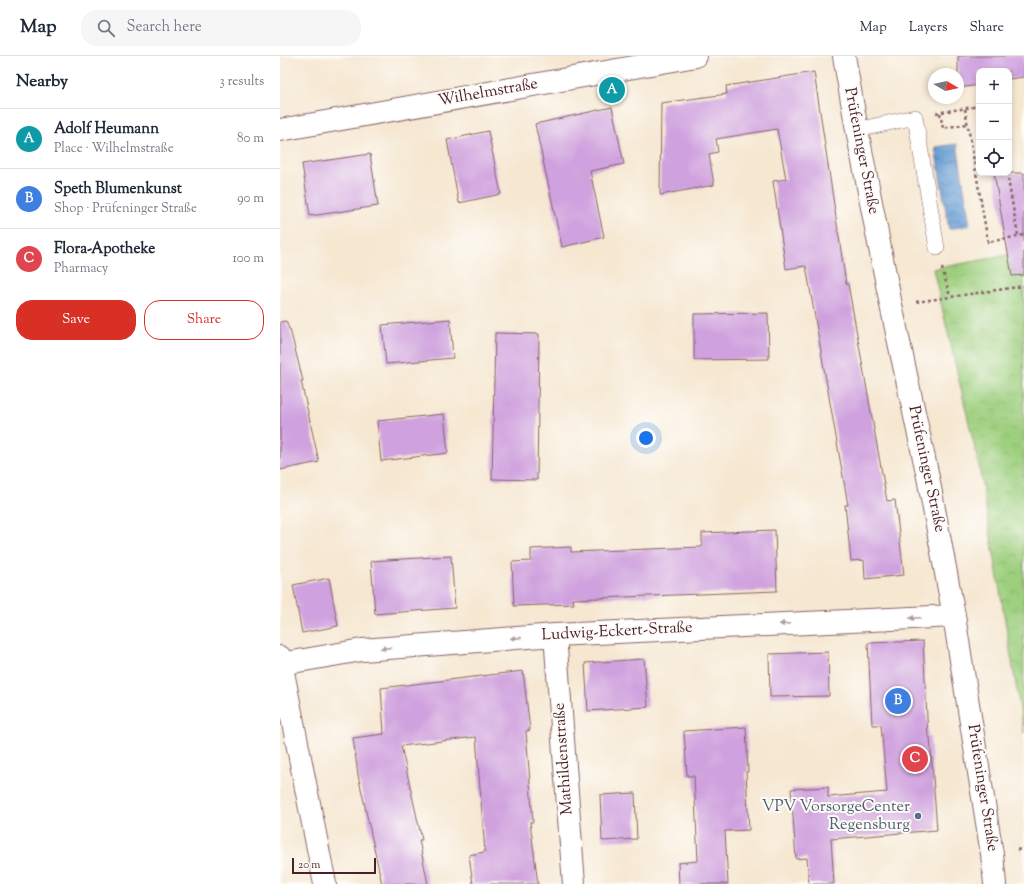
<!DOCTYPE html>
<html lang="en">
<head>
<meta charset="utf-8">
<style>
  :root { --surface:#fff; --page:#f6f6f7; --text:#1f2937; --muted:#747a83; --line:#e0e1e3; --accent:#d93025 }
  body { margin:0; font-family:"Sorts Mill Goudy",serif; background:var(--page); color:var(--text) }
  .controls { position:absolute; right:12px; top:12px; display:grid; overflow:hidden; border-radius:8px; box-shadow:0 2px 6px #0003 }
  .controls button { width:36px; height:36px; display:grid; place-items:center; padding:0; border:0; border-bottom:1px solid var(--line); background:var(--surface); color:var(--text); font:20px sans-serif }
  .compass { position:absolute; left:648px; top:12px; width:36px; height:36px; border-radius:50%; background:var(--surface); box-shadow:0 2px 6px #0003; rotate:99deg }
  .scale { position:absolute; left:12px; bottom:10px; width:84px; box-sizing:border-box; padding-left:4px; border:2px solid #4a1f2b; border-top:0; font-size:11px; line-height:14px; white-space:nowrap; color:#4a1f2b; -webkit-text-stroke:3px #fdfcf7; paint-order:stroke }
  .you { position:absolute; left:366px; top:382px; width:14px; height:14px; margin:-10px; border:3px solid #fff; border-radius:50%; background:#1a73e8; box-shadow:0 0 0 6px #1a73e833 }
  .badge { display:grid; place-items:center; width:26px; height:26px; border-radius:50%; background:var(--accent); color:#fff; font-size:13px; font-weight:700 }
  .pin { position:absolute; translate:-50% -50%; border:2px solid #fff; box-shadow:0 1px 4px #0006 }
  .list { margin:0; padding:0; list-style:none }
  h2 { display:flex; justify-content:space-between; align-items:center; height:52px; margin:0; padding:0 16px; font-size:17px }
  h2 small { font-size:13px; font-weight:400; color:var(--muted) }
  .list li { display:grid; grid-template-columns:26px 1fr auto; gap:12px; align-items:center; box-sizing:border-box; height:60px; padding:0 16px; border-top:1px solid var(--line) }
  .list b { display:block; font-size:15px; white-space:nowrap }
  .list p { margin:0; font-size:13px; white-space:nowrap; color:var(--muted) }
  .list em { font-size:13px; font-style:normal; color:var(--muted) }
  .actions { display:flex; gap:8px; padding:12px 16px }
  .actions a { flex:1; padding:9px 0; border:1px solid var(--accent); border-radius:16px; text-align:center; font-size:14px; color:var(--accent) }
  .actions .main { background:var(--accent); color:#fff }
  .icon { flex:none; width:22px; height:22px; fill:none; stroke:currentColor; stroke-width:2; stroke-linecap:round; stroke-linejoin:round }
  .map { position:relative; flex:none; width:744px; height:828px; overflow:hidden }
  header { display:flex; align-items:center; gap:24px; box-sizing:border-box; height:56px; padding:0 20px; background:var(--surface); border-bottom:1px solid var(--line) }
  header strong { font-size:19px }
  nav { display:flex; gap:22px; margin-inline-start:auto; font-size:14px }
  .search { width:280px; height:36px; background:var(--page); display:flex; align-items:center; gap:10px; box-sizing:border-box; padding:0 14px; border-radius:16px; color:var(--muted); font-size:15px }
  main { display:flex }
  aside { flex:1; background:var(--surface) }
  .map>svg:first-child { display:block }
  .park { fill:url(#park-crowns); stroke:#747754 }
  .water { fill:url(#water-waves); stroke:#595e80 }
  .building { fill:#cfa1de }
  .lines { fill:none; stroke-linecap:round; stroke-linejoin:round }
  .service-casing { stroke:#866565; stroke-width:16 }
  .minor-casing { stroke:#866565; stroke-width:24 }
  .tertiary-casing { stroke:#866565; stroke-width:24 }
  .path { stroke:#866565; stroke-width:2.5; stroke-dasharray:3 3; stroke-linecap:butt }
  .service { stroke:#fff; stroke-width:15 }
  .minor { stroke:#fff; stroke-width:22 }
  .tertiary { stroke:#fff; stroke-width:22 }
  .oneway { fill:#ae9aa0 }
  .service-dot { fill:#5c6f8a; stroke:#fdfcf7; stroke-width:1.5 }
  .labels { text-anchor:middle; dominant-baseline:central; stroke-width:4; stroke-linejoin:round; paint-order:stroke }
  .street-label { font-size:16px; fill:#4a1f2b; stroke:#fdfcf7 }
  .service-label { font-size:16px; fill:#4e5e75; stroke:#fdfcf7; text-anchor:end }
</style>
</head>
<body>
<header>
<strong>Map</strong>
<div class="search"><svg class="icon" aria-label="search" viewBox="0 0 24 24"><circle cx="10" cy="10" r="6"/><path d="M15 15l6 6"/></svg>Search here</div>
<nav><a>Map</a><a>Layers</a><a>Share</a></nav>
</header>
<main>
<aside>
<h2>Nearby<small>3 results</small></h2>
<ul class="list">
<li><span class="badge" style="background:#0f9aa8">A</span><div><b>Adolf Heumann</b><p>Place · Wilhelmstraße</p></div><em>80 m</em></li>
<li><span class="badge" style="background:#3f7fe0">B</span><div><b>Speth Blumenkunst</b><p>Shop · Prüfeninger Straße</p></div><em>90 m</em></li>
<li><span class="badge" style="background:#e0444e">C</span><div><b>Flora-Apotheke</b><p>Pharmacy</p></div><em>100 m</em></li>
</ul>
<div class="actions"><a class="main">Save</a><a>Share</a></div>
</aside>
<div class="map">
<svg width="744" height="828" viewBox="0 0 744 828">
  <defs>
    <pattern id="park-crowns" width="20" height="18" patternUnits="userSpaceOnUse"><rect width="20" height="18" fill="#9dcf7e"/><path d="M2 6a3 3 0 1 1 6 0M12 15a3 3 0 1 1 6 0" fill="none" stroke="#89b16d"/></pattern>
    <pattern id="water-waves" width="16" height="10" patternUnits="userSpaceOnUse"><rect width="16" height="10" fill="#689ed5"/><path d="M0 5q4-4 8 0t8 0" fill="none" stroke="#5880ad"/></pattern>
  </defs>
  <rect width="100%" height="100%" fill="#fdfcf7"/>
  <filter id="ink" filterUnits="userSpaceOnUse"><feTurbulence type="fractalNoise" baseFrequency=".025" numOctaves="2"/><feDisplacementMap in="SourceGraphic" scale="8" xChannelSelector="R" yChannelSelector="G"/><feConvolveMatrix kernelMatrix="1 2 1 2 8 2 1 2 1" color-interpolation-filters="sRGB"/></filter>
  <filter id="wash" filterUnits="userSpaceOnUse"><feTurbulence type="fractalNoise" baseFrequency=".012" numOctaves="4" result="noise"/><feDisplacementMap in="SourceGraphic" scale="16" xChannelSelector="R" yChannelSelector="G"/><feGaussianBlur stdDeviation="0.9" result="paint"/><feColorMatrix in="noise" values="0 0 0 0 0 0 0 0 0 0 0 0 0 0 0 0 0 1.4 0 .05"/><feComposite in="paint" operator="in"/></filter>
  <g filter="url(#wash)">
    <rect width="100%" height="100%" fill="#f6e7d1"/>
    <!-- park -->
    <path class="park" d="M744,196V677L699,410L653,213Z"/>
    <!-- water -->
    <path class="water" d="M677,88L690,169L669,173L655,91Z"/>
    <g id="blocks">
      <!-- building -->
      <path class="building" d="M678,0H744V21L729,23V15H699V29L678,32Z
        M534,16L566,228H568L607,445L615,444L624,519L585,523L584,504L571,505L565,449H568L526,210L506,213L493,125L506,123L497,73L436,83L438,96L429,98L434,129L380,139L381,47L447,38L446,30Z
        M332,51L344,108L310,115L324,181L282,191L255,68Z
        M208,75L221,138L179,147L167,84Z
        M90,98L98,150L30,160L22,108Z
        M714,117H744V219L732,220Z
        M488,257L489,303L414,304V258Z
        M170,263L173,302L106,308L102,269Z
        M6,265L9,273H10L23,325H21L39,406L0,414V266Z
        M215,277L259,278L257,424L212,423Z
        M164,358L168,397L101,405L97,365Z
        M495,474L497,535L293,543L294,548L234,550L232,506L251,505V493L291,491V496L422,491V477Z
        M171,500L175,552L95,558L91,505Z
        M49,522L58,570L22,577L13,529Z
        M643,585L648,681H650L657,774L551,783L554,828H529L527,802L516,803L511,733L548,731V741L607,736L601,669H592L588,587Z
        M548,596L549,640L490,641L489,598Z
        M364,603L368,651L308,655L305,607Z
        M243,615L250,674L246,675L253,766H250L258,828H193L189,799L205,796L196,681L121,690L142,784H139L148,828H102L78,719L73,682L104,678L101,632Z
        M466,671L468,716H466L469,774L445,775L448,828H399L398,807L418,805L414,720H407L404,675Z
        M355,737L357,783L322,785L320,739Z"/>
    </g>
  </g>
  <g filter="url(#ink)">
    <use href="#blocks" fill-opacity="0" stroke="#866565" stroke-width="1"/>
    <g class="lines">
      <defs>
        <path id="service" d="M577,74L635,61L657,192"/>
        <path id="minor" d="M0,74L416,0
          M275,579L294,828
          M0,601L45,828
          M1,608L82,594L275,579L674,560"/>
        <path id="tertiary" d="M564,0L577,74L611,249L648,421L674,560L712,798L715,828"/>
      </defs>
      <!-- service casing -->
      <use href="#service" class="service-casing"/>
      <!-- minor casing -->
      <use href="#minor" class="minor-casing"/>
      <!-- tertiary casing -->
      <use href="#tertiary" class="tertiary-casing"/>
      <!-- path -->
      <path class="path" d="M685,53L708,186L744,179
        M656,57L699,50
        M660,57L663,72L687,68
        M727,117L738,180
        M662,212L670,240
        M636,246L744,230
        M737,794L744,792"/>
      <!-- service -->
      <use href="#service" class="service"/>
      <!-- minor -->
      <use href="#minor" class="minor"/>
      <!-- tertiary -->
      <use href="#tertiary" class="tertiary"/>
    </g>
    <!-- one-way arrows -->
    <defs><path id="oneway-solid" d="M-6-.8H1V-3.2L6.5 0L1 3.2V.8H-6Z"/></defs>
    <g class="oneway">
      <use href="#oneway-solid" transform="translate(635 562) rotate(177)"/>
      <use href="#oneway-solid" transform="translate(505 568) rotate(177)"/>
      <use href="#oneway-solid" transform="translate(236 582) rotate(175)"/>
      <use href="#oneway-solid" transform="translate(106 592) rotate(175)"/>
    </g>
  </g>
  <!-- markers -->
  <circle class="service-dot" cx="638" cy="760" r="4"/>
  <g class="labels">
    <!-- street labels -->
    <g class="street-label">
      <text transform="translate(208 37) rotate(-10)">Wilhelmstraße</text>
      <text transform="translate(581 95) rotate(79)">Prüfeninger Straße</text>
      <text transform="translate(646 413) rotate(78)">Prüfeninger Straße</text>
      <text transform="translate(337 576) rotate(-3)">Ludwig-Eckert-Straße</text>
      <text transform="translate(284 703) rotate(-94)">Mathildenstraße</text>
      <text transform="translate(702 732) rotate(81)">Prüfeninger Straße</text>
    </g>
    <!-- service labels -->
    <g class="service-label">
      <text x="630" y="751">VPV VorsorgeCenter<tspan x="630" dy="18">Regensburg</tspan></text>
    </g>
  </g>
</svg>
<div class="controls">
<button>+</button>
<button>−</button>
<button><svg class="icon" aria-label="locate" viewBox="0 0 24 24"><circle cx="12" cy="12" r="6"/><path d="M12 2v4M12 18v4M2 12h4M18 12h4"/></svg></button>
</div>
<svg class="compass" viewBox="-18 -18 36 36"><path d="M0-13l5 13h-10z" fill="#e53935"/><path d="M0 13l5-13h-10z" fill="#747a83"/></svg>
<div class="scale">20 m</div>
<div class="you"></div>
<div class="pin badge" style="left:332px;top:34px;background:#0f9aa8">A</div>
<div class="pin badge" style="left:618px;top:645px;background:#3f7fe0">B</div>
<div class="pin badge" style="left:635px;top:703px;background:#e0444e">C</div>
</div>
</main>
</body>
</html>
